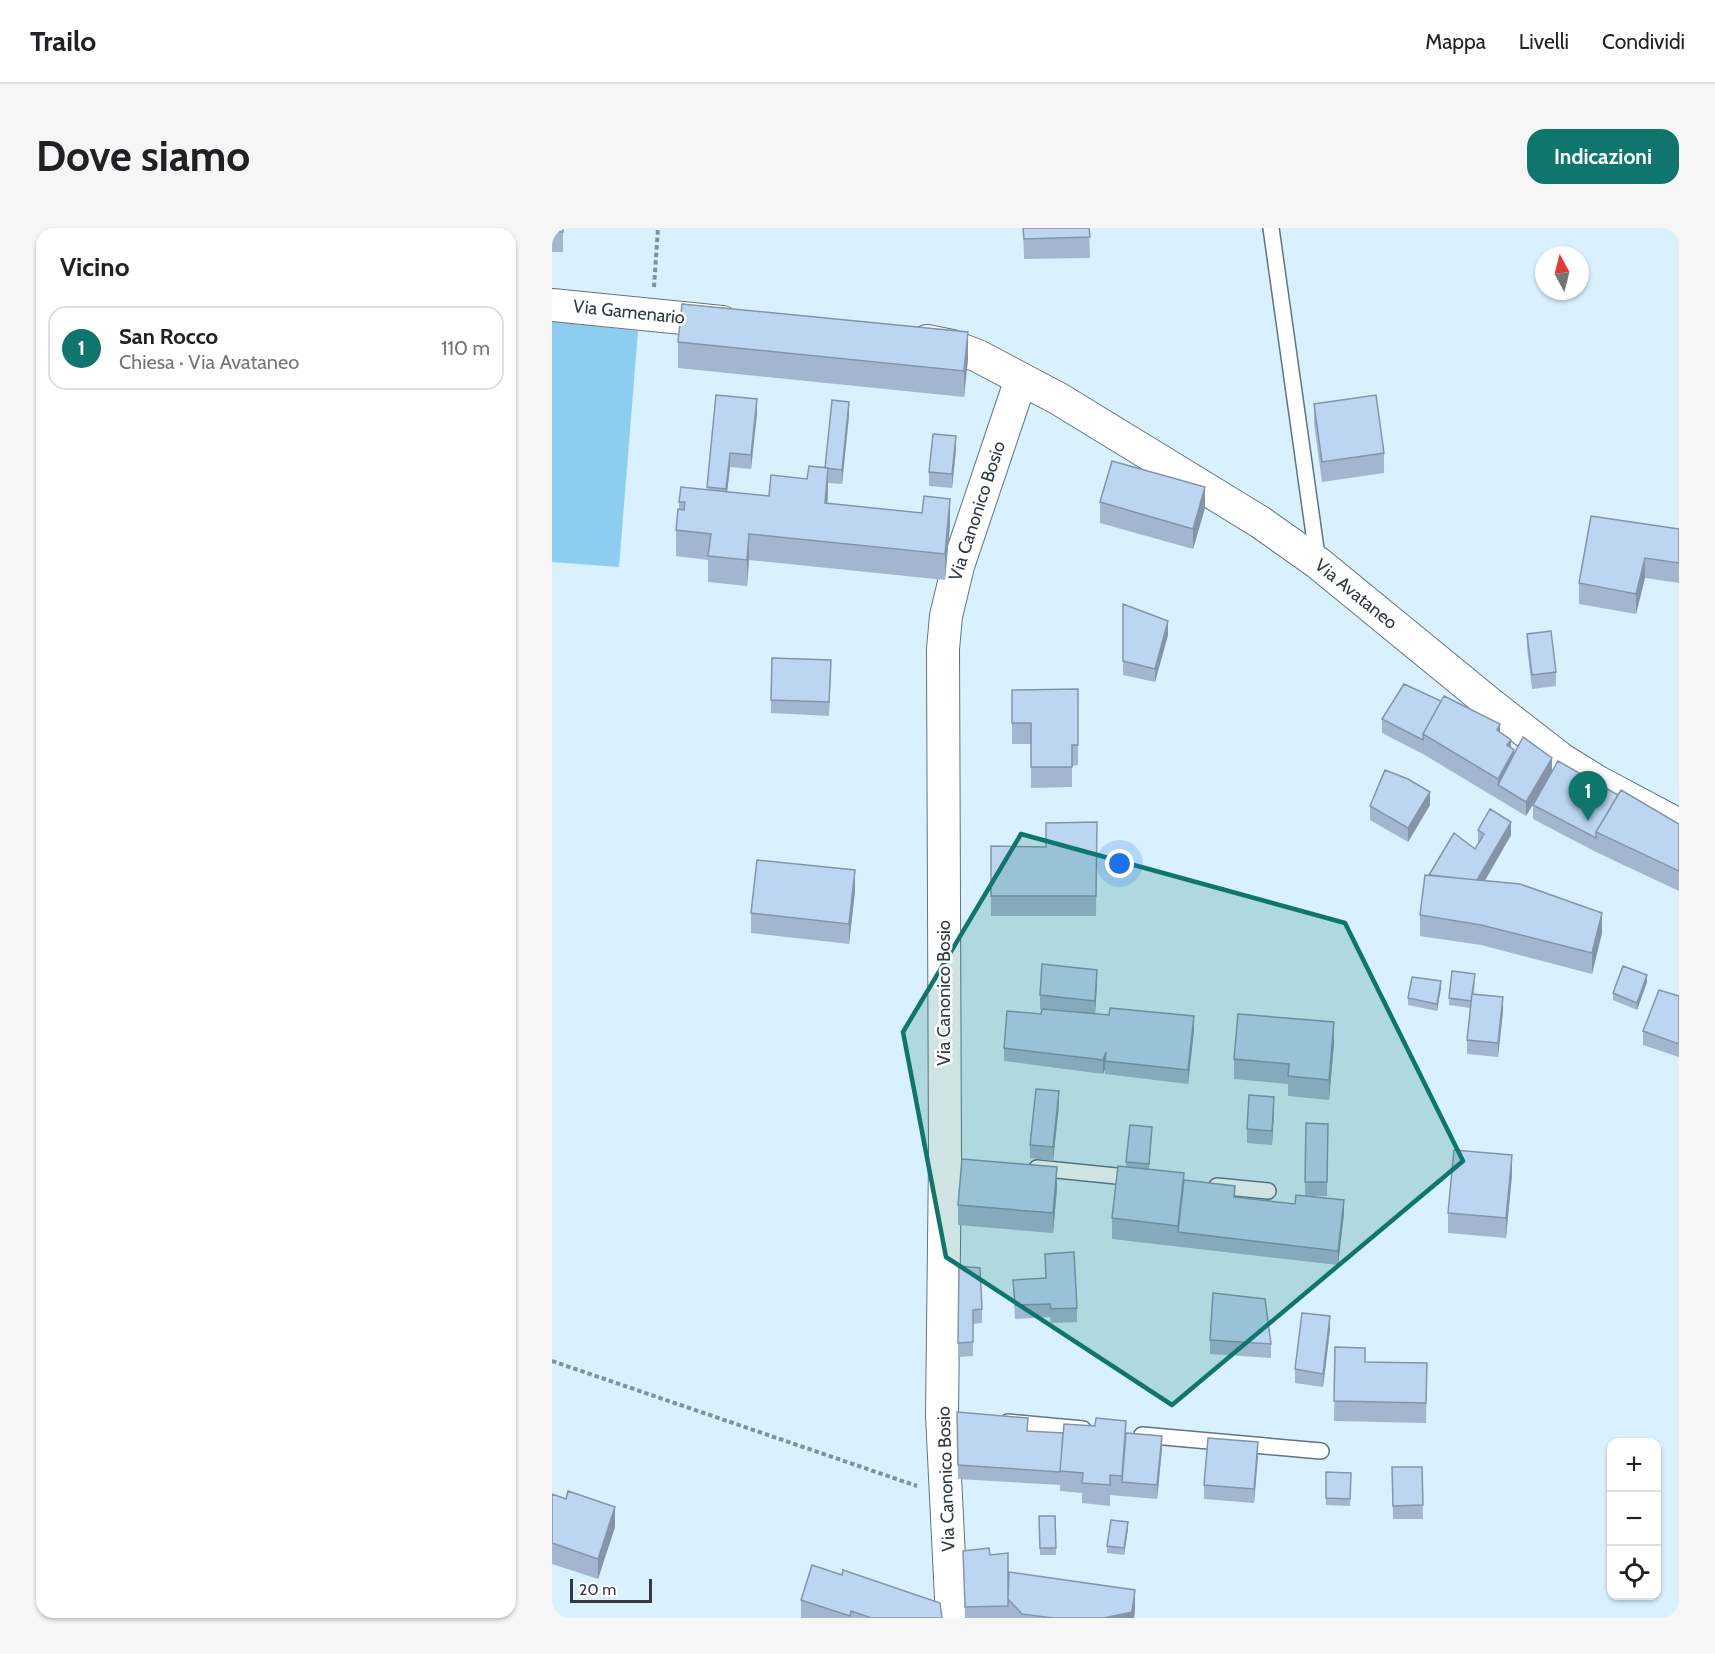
<!DOCTYPE html>
<html lang="it">
<head>
<meta charset="utf-8">
<style>
  :root { --surface:#fff; --page:#f6f6f6; --text:#202124; --muted:#757577; --line:#e0e0e0; --accent:#0f766e }
  body { margin:0; font-family:Cabin,sans-serif; background:var(--page); color:var(--text) }
  .controls { position:absolute; right:18px; bottom:18px; display:grid; overflow:hidden; border-radius:12px; box-shadow:0 2px 4px #0004 }
  .controls button { width:54px; height:54px; display:grid; place-items:center; padding:0; border:0; border-bottom:2px solid var(--line); background:var(--surface); color:var(--text); font:30px sans-serif }
  .compass { position:absolute; left:983px; top:18px; width:54px; height:54px; border-radius:50%; background:var(--surface); box-shadow:0 2px 4px #0004; rotate:353deg }
  .scale { position:absolute; left:18px; bottom:15px; width:82px; box-sizing:border-box; padding-left:6px; border:3px solid #303a3f; border-top:0; font-size:16px; line-height:21px; white-space:nowrap; color:#303a3f; -webkit-text-stroke:4px #fff; paint-order:stroke }
  .you { position:absolute; left:568px; top:636px; width:21px; height:21px; margin:-15px; border:4px solid #fff; border-radius:50%; background:#1a73e8; box-shadow:0 0 0 9px #1a73e833 }
  .badge { display:grid; place-items:center; width:39px; height:39px; border-radius:50%; background:var(--accent); color:#fff; font-size:20px; font-weight:700 }
  .pin { position:absolute; translate:-50% -50px; filter:drop-shadow(0 2px 3px #0008) }
  .pin::after { content:''; position:absolute; top:32px; width:21px; height:18px; background:inherit; clip-path:polygon(0 0,100% 0,50% 100%) }
  .list { margin:0; padding:0; list-style:none }
  h2 { display:flex; justify-content:space-between; align-items:center; height:78px; margin:0; padding:0 24px; font-size:26px }
  h2 small { font-size:20px; font-weight:400; color:var(--muted) }
  .list li { display:grid; grid-template-columns:39px 1fr auto; gap:18px; align-items:center; box-sizing:border-box; height:84px; margin:0 12px 12px; padding:0 12px; border:2px solid var(--line); border-radius:18px }
  .list b { display:block; font-size:22px; white-space:nowrap }
  .list p { margin:0; font-size:20px; white-space:nowrap; color:var(--muted) }
  .list em { font-size:20px; font-style:normal; color:var(--muted) }
  .icon { flex:none; width:33px; height:33px; fill:none; stroke:currentColor; stroke-width:2; stroke-linecap:round; stroke-linejoin:round }
  .map { position:relative; flex:none; width:1127px; height:1390px; overflow:hidden; border-radius:18px }
  header { display:flex; align-items:center; gap:36px; box-sizing:border-box; height:84px; padding:0 30px; background:var(--surface); border-bottom:2px solid var(--line) }
  header strong { font-size:28px }
  nav { display:flex; gap:33px; margin-inline-start:auto; font-size:21px }
  .intro { display:flex; align-items:center; justify-content:space-between; box-sizing:border-box; height:144px; padding:0 36px }
  h1 { margin:0; font-size:42px }
  .button { padding:15px 27px; border-radius:18px; background:var(--accent); color:#fff; font-size:21px; font-weight:700 }
  main { display:flex; gap:36px; padding:0 36px }
  aside { flex:1; background:var(--surface); border-radius:18px; box-shadow:0 2px 4px #0004 }
  .map>svg:first-child { display:block }
  .green { fill:#8dcef0 }
  .lines { fill:none; stroke-linecap:round; stroke-linejoin:round }
  .lane-casing { stroke:#5f7580; stroke-width:18 }
  .street-casing { stroke:#5f7580; stroke-width:34 }
  .path { stroke:#80919a; stroke-width:4; stroke-dasharray:4.5 3; stroke-linecap:butt }
  .lane { stroke:#fff; stroke-width:15 }
  .street { stroke:#fff; stroke-width:32 }
  .wall { fill:#a2b7cf }
  .shaded-wall { fill:#8495a9 }
  .building { fill:#bcd5f1; stroke:#8495a9; stroke-width:1.5 }
  .marked { fill:#0f766e; fill-opacity:0.2; stroke:#0f766e; stroke-width:4.5; stroke-linejoin:round }
  .labels { text-anchor:middle; dominant-baseline:central; stroke-width:5; stroke-linejoin:round; paint-order:stroke }
  .street-label { font-size:18px; fill:#303a3f; stroke:#fff }
</style>
</head>
<body>
<header>
<strong>Trailo</strong>
<nav><a>Mappa</a><a>Livelli</a><a>Condividi</a></nav>
</header>
<div class="intro"><h1>Dove siamo</h1><a class="button">Indicazioni</a></div>
<main>
<aside>
<h2>Vicino<small></small></h2>
<ul class="list">
<li><span class="badge">1</span><div><b>San Rocco</b><p>Chiesa · Via Avataneo</p></div><em>110 m</em></li>
</ul>
</aside>
<div class="map">
<svg width="1127" height="1390" viewBox="0 0 1127 1390">
  <rect width="100%" height="100%" fill="#d9f1fe"/>
  <!-- green -->
  <path class="green" d="M0,93L86,103L67,339L0,334Z"/>
  <g class="lines">
    <defs>
      <path id="lane" d="M719,0L766,335
        M485,940L584,950
        M665,958L716,963
        M456,1194L531,1201
        M590,1207L769,1223"/>
      <path id="street" d="M0,77L170,94
        M375,113L400,118L426,128L507,171L708,294L766,335L937,475L1009,531L1046,554L1127,597
        M400,1390L390,1188L393,930L391,421L394,388L406,338L469,151"/>
    </defs>
    <!-- lane casing -->
    <use href="#lane" class="lane-casing"/>
    <!-- street casing -->
    <use href="#street" class="street-casing"/>
    <!-- path -->
    <path class="path" d="M102,59L106,0
      M0,1133L365,1258"/>
    <!-- lane -->
    <use href="#lane" class="lane"/>
    <!-- street -->
    <use href="#street" class="street"/>
  </g>
  <!-- wall -->
  <path class="wall" d="M0,0H11V24H0Z
    M471,0H537L538,30L472,31Z
    M126,114L416,131L412,169L126,140Z
    M164,167L205,185L199,241L178,239L175,264L217,268L255,251L273,240L297,188L290,256L276,255L275,275L398,297L393,352L197,332L195,358L156,354V332L124,328V302L127,281V274L155,262Z
    M762,176L832,225V245L770,254L762,196Z
    M404,222L400,260L377,258V244Z
    M548,274L653,280L641,321L548,295Z
    M1127,301V355L1093,350L1084,386L1027,376V355Z
    M571,376L616,407L603,454L571,447Z
    M975,406L1004,444V458L980,461L975,420Z
    M279,445L277,488L219,485V472Z
    M526,461V537L520,538V559L479,560V516H460V462Z
    M830,491L948,505L959,520L962,528L1066,567L1127,596V663L1044,624L981,591V577L993,556L974,588L871,526L830,505Z
    M878,577L856,614L818,592V578Z
    M545,594L544,688H439V618L494,619Z
    M926,602L959,607L933,653L1050,705L1040,746L929,717L868,708V687L877,647L923,621L926,616Z
    M303,663L297,716L199,705V685Z
    M923,753L922,766L951,783L946,829L915,826V812L918,780L897,777V770Z
    M1095,754L1085,782L1061,772V765Z
    M545,756L543,786L642,802L636,856L553,846V841L551,846L452,833V820L489,786L490,781H488V767Z
    M889,760L885,783L856,777V770Z
    M1127,768V829L1091,817V803Z
    M782,815L777,872L736,868V856L682,851V831Z
    M507,877L501,933L478,930V917Z
    M722,883L720,917L695,915V901Z
    M754,895L776,896L775,968H755L792,986L786,1037L560,1011V990L574,939V934L600,906L597,941L632,952L683,969L743,976L753,968Z
    M960,947L954,1010L896,1005V985Z
    M505,960L501,1005L406,997V977Z
    M493,1026L525,1080V1094L499,1095L498,1089L463,1091L461,1052L494,1050Z
    M407,1038L430,1081V1095L421,1096V1128L406,1129Z
    M778,1102L771,1159L743,1155V1141Z
    M658,1112L719,1116V1130L658,1126Z
    M783,1119L813,1134L875,1135L874,1195L782,1193Z
    M405,1184L476,1203L511,1205H574L610,1221L605,1271L558,1267V1278L530,1275V1265L508,1263V1256V1257L406,1251Z
    M706,1228L702,1275L652,1271V1257Z
    M840,1239H870L871,1291H841Z
    M774,1244L799,1245L798,1278L774,1277Z
    M0,1266L63,1299L46,1351L0,1336Z
    M487,1288H503L504,1327H488Z
    M576,1301L572,1327L555,1325V1318Z
    M411,1323L438,1327L456,1364L583,1382L582,1390H413Z
    M249,1372L390,1390H249Z"/>
  <!-- shaded-wall -->
  <path class="shaded-wall" d="M416,104V131L412,169V143Z
    M205,171V185L199,241V227Z
    M297,174V188L290,256V242Z
    M404,208V222L400,260V246Z
    M178,225V239L174,274V261Z
    M276,240V266L273,301V275Z
    M653,259V280L641,321V301Z
    M398,271V297L393,352V326Z
    M197,306V332L195,358V332Z
    M1093,330V350L1084,386V366Z
    M616,393V407L603,454V441Z
    M948,496V516L945,502Z
    M959,512V527L962,522V542L946,557V551L955,517Z
    M1000,530V544L974,588V574Z
    M878,564V577L856,614V600Z
    M959,594V607L922,671V657Z
    M303,642V663L297,716V696Z
    M1050,685V705L1040,746V725Z
    M545,742V756L543,787V773Z
    M1095,747V754L1085,782V775Z
    M889,753V760L885,783V776Z
    M951,769V783L946,829V815Z
    M642,788V802L636,856V842Z
    M782,794V815L777,872V852Z
    M554,824L553,841L551,846V832Z
    M507,863V877L501,933V919Z
    M722,869V883L720,917V903Z
    M960,927V947L954,1010V990Z
    M505,939V960L501,1005V985Z
    M792,972V986L786,1037V1023Z
    M778,1088V1102L771,1159V1146Z
    M610,1208V1221L605,1271V1257Z
    M706,1214V1228L702,1275V1261Z
    M63,1279V1299L46,1351V1331Z
    M576,1294V1301L572,1327V1320Z
    M583,1362V1382L582,1390H552Z"/>
  <!-- building -->
  <path class="building" d="M0,0H11V4L0,3Z
    M471,0H537L538,9L472,11Z
    M130,76L416,104L412,143L126,114Z
    M164,167L205,171L199,227L178,225L174,261L155,259Z
    M824,167L832,225L770,234L762,176Z
    M280,172L297,174L290,242L273,240Z
    M381,206L404,208L400,246L377,244Z
    M560,233L653,259L641,301L548,274Z
    M257,238L276,240L273,275L370,285L372,268L398,271L393,326L197,306L195,332L156,328L159,306L124,302L126,281L132,282L133,274H127L129,259L217,268L219,247L255,251Z
    M1039,288L1127,301V335L1093,330L1084,366L1027,355Z
    M571,376L616,393L603,441L571,433Z
    M999,403L1004,444L980,447L975,406Z
    M220,430L279,432L277,474L219,472Z
    M852,456L889,473L871,506V512L830,491Z
    M526,461V517H520V539H479V495H460V462Z
    M892,468L948,496L945,502L959,512L955,517L962,522L946,551L871,506Z
    M971,509L1000,530L974,574L946,557Z
    M1006,533L1066,567L1044,604V610L981,577Z
    M833,542L856,551L878,564L856,600L818,578Z
    M1069,562L1127,596V643L1044,604Z
    M938,581L959,594L925,652L877,647L902,605L923,621L932,606L926,602Z
    M545,594L544,668H439V618L494,619V595Z
    M205,632L303,642L297,696L199,685Z
    M873,647L968,656L1050,685L1040,725L929,697L868,687Z
    M490,736L545,742L543,773L488,767Z
    M1071,738L1095,747L1085,775L1061,765Z
    M900,743L923,746L919,773L897,770Z
    M860,749L889,753L885,776L856,770Z
    M1107,762L1127,768V816L1091,803Z
    M920,766L951,769L946,815L915,812Z
    M558,780L642,788L636,842L553,833L554,824L551,832L452,820L455,783L489,786L490,781L557,787Z
    M686,786L782,794L777,852L736,848L737,836L682,831Z
    M484,861L507,863L501,919L478,917Z
    M697,867L722,869L720,903L695,901Z
    M754,895L776,896L775,954H753Z
    M578,897L600,899L597,936L574,934Z
    M902,922L960,927L954,990L896,985Z
    M410,931L505,939L501,985L406,977Z
    M566,938L632,945L626,998L560,990Z
    M632,952L683,958L682,969L743,976L744,967L792,972L786,1023L626,1004Z
    M522,1024L525,1080L499,1081L498,1076L463,1077L461,1052L494,1050L493,1026Z
    M407,1038L428,1040L430,1081L421,1082V1114L406,1115Z
    M661,1065L713,1071L719,1116L658,1112Z
    M750,1085L778,1088L771,1146L743,1141Z
    M783,1119L813,1120V1134L875,1135L874,1175L782,1173Z
    M405,1184L476,1190L475,1203L511,1205L508,1244L406,1237Z
    M544,1190L574,1193L570,1248L558,1247V1257L530,1255L531,1245L508,1243L512,1196L543,1198Z
    M574,1205L610,1208L605,1257L570,1254Z
    M656,1210L706,1214L702,1261L652,1257Z
    M840,1239H870L871,1277L841,1278Z
    M774,1244L799,1245L798,1271L774,1270Z
    M16,1263L63,1279L46,1331L0,1315V1266L14,1271Z
    M487,1288H503L504,1320H488Z
    M559,1292L576,1294L572,1320L555,1318Z
    M437,1320L438,1327L456,1325V1378L413,1379L411,1323Z
    M260,1337L290,1347L291,1342L388,1375L390,1390H316L317,1389L299,1383L298,1388L249,1372Z
    M457,1344L583,1362L580,1384L552,1390H501L470,1386L456,1371Z"/>
  <!-- marked area -->
  <path class="marked" d="M469,606L793,695L911,933L620,1177L394,1029L351,804Z"/>
  <g class="labels">
    <!-- street labels -->
    <g class="street-label">
      <text transform="translate(77 84) rotate(6)">Via Gamenario</text>
      <text transform="translate(425 283) rotate(-72)">Via Canonico Bosio</text>
      <text transform="translate(804 366) rotate(39)">Via Avataneo</text>
      <text transform="translate(392 765) rotate(-90)">Via Canonico Bosio</text>
      <text transform="translate(394 1251) rotate(-92)">Via Canonico Bosio</text>
    </g>
  </g>
</svg>
<div class="controls">
<button>+</button>
<button>−</button>
<button><svg class="icon" aria-label="locate" viewBox="0 0 24 24"><circle cx="12" cy="12" r="6"/><path d="M12 2v4M12 18v4M2 12h4M18 12h4"/></svg></button>
</div>
<svg class="compass" viewBox="-18 -18 36 36"><path d="M0-13l5 13h-10z" fill="#e53935"/><path d="M0 13l5-13h-10z" fill="#757577"/></svg>
<div class="scale">20 m</div>
<div class="you"></div>
<div class="pin badge" style="left:1036px;top:593px">1</div>
</div>
</main>
</body>
</html>
